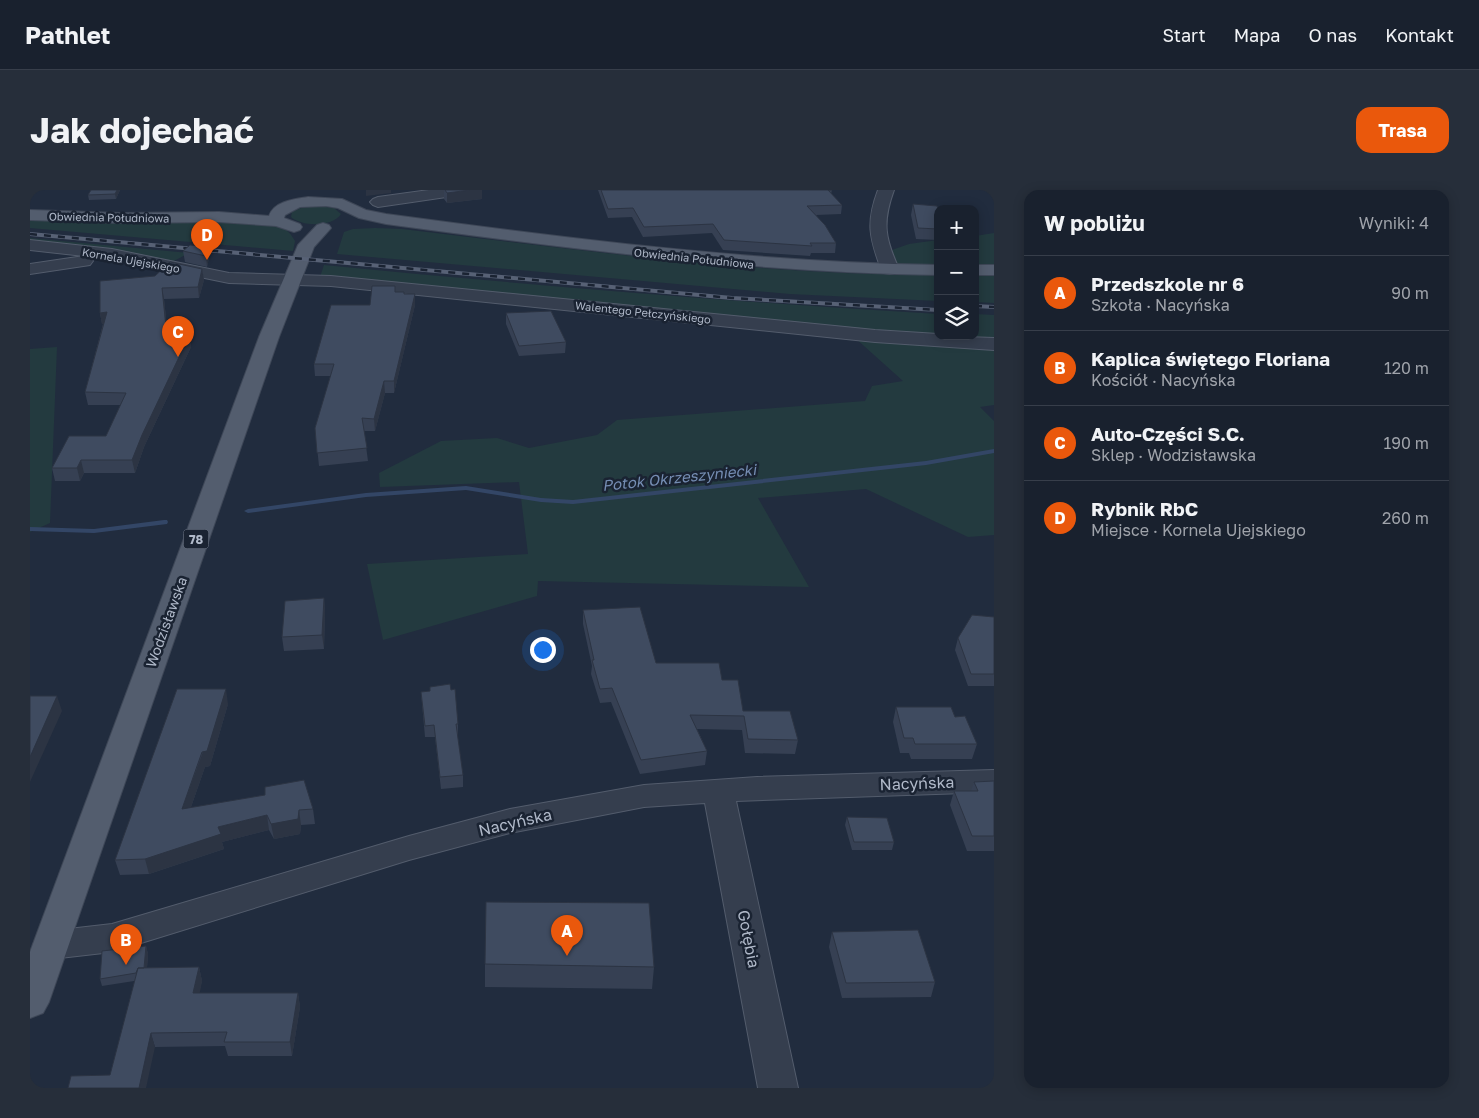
<!DOCTYPE html>
<html lang="pl">
<head>
<meta charset="utf-8">
<style>
  :root { --surface:#19212e; --page:#262e3a; --text:#f1f3f6; --muted:#9fa3aa; --line:#373e4a; --accent:#ea580c }
  body { margin:0; font-family:"Golos Text",sans-serif; background:var(--page); color:var(--text) }
  .controls { position:absolute; right:15px; top:15px; display:grid; overflow:hidden; border-radius:10px; box-shadow:0 2px 12px #0003 }
  .controls button { width:45px; height:45px; display:grid; place-items:center; padding:0; border:0; border-bottom:1px solid var(--line); background:var(--surface); color:var(--text); font:25px sans-serif }
  .you { position:absolute; left:512px; top:459px; width:18px; height:18px; margin:-12px; border:4px solid #fff; border-radius:50%; background:#1a73e8; box-shadow:0 0 0 8px #1a73e833 }
  .badge { display:grid; place-items:center; width:32px; height:32px; border-radius:50%; background:var(--accent); color:#fff; font-size:16px; font-weight:700 }
  .pin { position:absolute; translate:-50% -41px; filter:drop-shadow(0 1px 2px #0008) }
  .pin::after { content:''; position:absolute; top:26px; width:18px; height:15px; background:inherit; clip-path:polygon(0 0,100% 0,50% 100%) }
  .list { margin:0; padding:0; list-style:none }
  h2 { display:flex; justify-content:space-between; align-items:center; height:65px; margin:0; padding:0 20px; font-size:21px }
  h2 small { font-size:16px; font-weight:400; color:var(--muted) }
  .list li { display:grid; grid-template-columns:32px 1fr auto; gap:15px; align-items:center; box-sizing:border-box; height:75px; padding:0 20px; border-top:1px solid var(--line) }
  .list b { display:block; font-size:19px; white-space:nowrap }
  .list p { margin:0; font-size:16px; white-space:nowrap; color:var(--muted) }
  .list em { font-size:16px; font-style:normal; color:var(--muted) }
  .icon { flex:none; width:28px; height:28px; fill:none; stroke:currentColor; stroke-width:2; stroke-linecap:round; stroke-linejoin:round }
  .map { position:relative; flex:none; width:964px; height:898px; overflow:hidden; border-radius:15px }
  header { display:flex; align-items:center; gap:30px; box-sizing:border-box; height:70px; padding:0 25px; background:var(--surface); border-bottom:1px solid var(--line) }
  header strong { font-size:24px }
  nav { display:flex; gap:28px; margin-inline-start:auto; font-size:18px }
  .intro { display:flex; align-items:center; justify-content:space-between; box-sizing:border-box; height:120px; padding:0 30px }
  h1 { margin:0; font-size:35px }
  .button { padding:12px 22px; border-radius:15px; background:var(--accent); color:#fff; font-size:18px; font-weight:700 }
  main { display:flex; gap:30px; padding:0 30px }
  aside { flex:1; background:var(--surface); border-radius:15px; box-shadow:0 2px 12px #0003 }
  .map>svg:first-child { display:block }
  .green { fill:#233a3f }
  .lines { fill:none; stroke-linecap:round; stroke-linejoin:round }
  .stream { fill:#334666; fill-rule:evenodd }
  .minor-casing { stroke:#535c6c; stroke-width:2 }
  .major-casing { stroke:#3e4757; stroke-width:2 }
  .minor { fill:#353e4e; fill-rule:evenodd }
  .major { fill:#535d6e; fill-rule:evenodd }
  .rail-casing { stroke:#576175; stroke-width:4 }
  .rail { stroke:#1a2332; stroke-width:2.5; stroke-dasharray:7; stroke-linecap:butt }
  .wall { fill:#364053 }
  .shaded-wall { fill:#2c3443 }
  .building { fill:#3f4b60; stroke:#2c3443 }
  .labels { text-anchor:middle; dominant-baseline:central; stroke-width:5; stroke-linejoin:round; paint-order:stroke }
  .far-street-label { font-size:11px; fill:#b0b9c9; stroke:#1a2332 }
  .shield { fill:#1a2332; stroke:#838c9c; stroke-width:1 }
  .shield-label { font-size:12px; font-weight:bold; fill:#b0b9c9 }
  .street-label { font-size:14px; fill:#b0b9c9; stroke:#1a2332 }
  .water-label { font-size:15px; font-style:italic; fill:#758db3; stroke:#1a2332 }
  .near-street-label { font-size:16px; fill:#b0b9c9; stroke:#1a2332 }
</style>
</head>
<body>
<header>
<strong>Pathlet</strong>
<nav><a>Start</a><a>Mapa</a><a>O nas</a><a>Kontakt</a></nav>
</header>
<div class="intro"><h1>Jak dojechać</h1><a class="button">Trasa</a></div>
<main>
<div class="map">
<svg width="964" height="898" viewBox="0 0 964 898">
  <rect width="100%" height="100%" fill="#212c3e"/>
  <!-- green -->
  <path class="green" d="M288,16L304,18L311,24C303,37 272,37 261,27L262,22L271,18Z
    M0,29C45,33 90,33 135,32C169,31 205,26 238,32C252,35 259,40 265,51L263,61L0,38Z
    M345,38L372,39C550,60 728,85 908,85V111L760,104L307,64L314,42L323,39Z
    M964,43V74H945V46Z
    M0,48L159,63L142,72L116,65L0,52Z
    M908,50V74H867L862,60L879,54Z
    M294,75C498,95 703,112 908,124V146H945V124L964,125V152L723,132L290,87Z
    M945,84H964V113L945,112Z
    M824,147L964,157V215L950,217L964,231V345L938,347L836,299L728,308L779,397L508,391L507,406L353,450L337,374L498,364L489,292L350,297L349,283L411,251L467,248L499,258L567,245L587,230L835,211L842,196L873,191Z
    M27,157L20,333L0,342V159Z"/>
  <g class="lines">
    <!-- stream -->
    <path class="stream" d="M964,259V263L896,275L543,314L511,312L436,300L336,307L218,323L214,321L218,319L336,303L436,296L511,308L543,310L896,271Z
      M134,330H137L138,332L137,334L64,343L0,341V337L64,339Z"/>
    <defs>
      <path id="minor" d="M399,0H438L435,3L430,5L348,17L343,15L340,12L343,9L348,7Z
        M848,0H864C852,33 855,48 869,79L866,83L860,84L854,83L851,79C839,47 836,32 848,0Z
        M0,50L82,59L199,83L301,86L845,140L908,144V146L964,148V160L845,152L301,96L199,93L82,69L55,66L60,67L63,71L60,75L0,84V74L54,66L0,60Z
        M964,580V602L706,611L768,898H728L675,613L614,617L480,643L379,670L82,762L21,769L8,765L3,755L8,745L21,741L82,734L379,646L480,619L614,595L727,587Z"/>
      <path id="major" d="M278,7L312,9L336,20L356,24C540,49 722,72 908,75V85C722,82 540,59 356,34L329,28L308,18L296,16L270,17L255,25L254,28L270,34L272,37L270,40L264,42L246,36L189,32L91,33L0,30V20L91,23L189,22L239,26C244,11 265,9 278,7Z
        M293,33L299,35L301,38L284,57L249,147L19,812L13,823L0,828V762L229,147L268,55L287,35Z
        M945,75H964V85H945Z"/>
    </defs>
    <!-- minor casing -->
    <use href="#minor" class="minor-casing"/>
    <!-- major casing -->
    <use href="#major" class="major-casing"/>
    <!-- minor -->
    <use href="#minor" class="minor"/>
    <!-- major -->
    <use href="#major" class="major"/>
    <defs>
      <path id="rail" d="M0,44L702,108L908,120
        M945,116L964,117"/>
    </defs>
    <!-- rail casing -->
    <use href="#rail" class="rail-casing"/>
    <!-- rail -->
    <use href="#rail" class="rail"/>
  </g>
  <!-- wall -->
  <path class="wall" d="M90,0L86,9L59,10L58,5Z
    M414,0H452V9L417,13L414,9Z
    M568,0H802L801,4L812,15L811,24L786,25L806,53L805,63H781L780,66L693,60L682,43L613,47L602,27L578,28Z
    M883,14L908,19V50L886,49L881,25Z
    M160,55L179,68L177,77L155,72L153,61Z
    M172,79L174,90L169,108L134,109L138,147L159,146L161,157L114,257L105,283H54L50,291H25L22,278L76,246L91,215H58L55,202L73,134H72L70,123L125,86Z
    M365,96L366,102L374,104L385,115L364,203H355L345,241H334L338,271L289,276L285,238L301,186H285L284,174L340,115Z
    M476,123L536,152L535,163L489,166L476,134Z
    M294,408L295,422L294,459L254,461L252,447Z
    M553,420L626,473L692,490L713,521L768,550L765,564L715,563L712,540L667,539L677,561L675,575L610,584L581,512L570,513L561,484L562,476L553,434Z
    M964,427V496H938L925,460L928,448Z
    M391,502L428,534V545H427L433,585V597L411,599L405,547H395Z
    M198,514L180,576L175,577L161,617L283,619L285,634L271,635L270,644L244,649L239,640L192,652L194,659L119,684L90,685L85,670Z
    M866,517L925,527L947,554L942,569H881L879,563H870L863,532Z
    M964,591V661H937L920,615L924,601H941L944,592Z
    M817,627L864,652L862,660H822L815,635Z
    M802,742L905,792L901,807L812,808L799,757Z
    M116,756L118,764L117,778L169,777L172,791L169,803H268L270,817L262,866H198L195,856L125,857L104,791L72,796L70,789Z
    M455,774L624,777L622,799L455,797Z"/>
  <!-- shaded-wall -->
  <path class="shaded-wall" d="M87,0H90L86,9L85,4Z
    M336,0H361V3L336,6Z
    M440,0H452V9L417,13V3Z
    M178,57L179,68L177,77L176,66Z
    M172,79L174,90L169,108L168,97Z
    M132,98L134,109L139,159L137,147Z
    M385,104V115L364,203V191Z
    M77,122L79,133L72,134L70,123Z
    M159,146L161,157L114,257L105,283L102,270L112,245Z
    M354,191L355,203L345,241L344,229Z
    M51,270L54,283L50,291L47,278Z
    M294,408L295,422L294,459L292,445Z
    M196,499L198,514L180,576L175,577L155,634L152,619Z
    M27,506L32,521L0,592V567Z
    M269,620L271,635L270,644L244,649L241,634Z
    M237,625L239,640L192,652L194,659L119,684L115,669L188,637Z
    M116,756L118,764L116,789L114,782Z
    M169,777L172,791L167,817L163,803Z
    M268,803L270,817L262,866L260,852Z
    M121,843L125,857L116,898H109Z"/>
  <!-- building -->
  <path class="building" d="M61,0H87L85,4L58,5Z
    M415,0H440L417,3Z
    M571,0H802H798L812,15L777,16L795,35L806,53H780L782,56L694,50L683,34L614,37L603,18L578,19Z
    M883,14L907,16L908,19V39L888,38Z
    M160,55L178,57L176,66L153,61Z
    M140,72L172,79L168,97L132,98L137,147L159,146L112,245L102,270H51L47,278H22L39,246H76L96,203L55,202L77,122L70,123V91L125,86Z
    M342,96H365V102H374V104H385L364,191H354L344,229L332,228L337,258L287,263L285,238L304,174H284L301,115H340Z
    M521,121L536,152L489,156L476,123Z
    M294,408L292,445L252,447L255,411Z
    M610,417L626,473H689L692,490H708L713,521H760L768,550L718,549L714,526L660,525L677,561L611,570L582,498L570,499L562,470H564L553,420Z
    M942,425L964,427V484H941L928,448Z
    M420,494L421,500L425,499L428,534H426L433,585L410,587L404,535L395,536L391,502L400,501V497Z
    M147,499H196L177,561L172,562L152,619L235,605V597L274,590L283,619L269,620L268,629L241,634L237,625L188,637L191,644L115,669L85,670Z
    M0,506H27L0,567Z
    M866,517H921L925,527L935,526L947,554H885L883,548H874Z
    M964,591V646H942L924,601H948L944,592Z
    M817,627L857,628L864,652H824Z
    M456,712L619,713L624,777L455,774Z
    M888,740L905,792L816,793L802,742Z
    M116,756L114,778H108L106,783L70,789L72,761Z
    M169,777L163,803H268L260,852H194L197,842L121,843L109,898H38L41,886L80,885L108,778Z"/>
  <g class="labels">
    <!-- far-street labels -->
    <g class="far-street-label">
      <text transform="translate(79 27) rotate(1)">Obwiednia Południowa</text>
      <text transform="translate(664 68) rotate(6)">Obwiednia Południowa</text>
      <text transform="translate(101 70) rotate(10)">Kornela Ujejskiego</text>
      <text transform="translate(613 122) rotate(6)">Walentego Pełczyńskiego</text>
    </g>
    <!-- shield labels -->
    <rect class="shield" x="153.5" y="339.5" width="25" height="19" rx="4"/>
    <g class="shield-label">
      <text x="166" y="349">78</text>
    </g>
    <!-- street labels -->
    <g class="street-label">
      <text transform="translate(136 432) rotate(-70)">Wodzisławska</text>
    </g>
    <!-- water labels -->
    <g class="water-label">
      <text transform="translate(649 287) rotate(-6)">Potok Okrzeszyniecki</text>
    </g>
    <!-- near-street labels -->
    <g class="near-street-label">
      <text transform="translate(887 593) rotate(-2)">Nacyńska</text>
      <text transform="translate(485 632) rotate(-13)">Nacyńska</text>
      <text transform="translate(719 749) rotate(79)">Gołębia</text>
    </g>
  </g>
</svg>
<div class="controls">
<button>+</button>
<button>−</button>
<button><svg class="icon" aria-label="layers" viewBox="0 0 24 24"><path d="M12 4l9 5-9 5-9-5zM3 14l9 5 9-5"/></svg></button>
</div>
<div class="you"></div>
<div class="pin badge" style="left:537px;top:766px">A</div>
<div class="pin badge" style="left:96px;top:775px">B</div>
<div class="pin badge" style="left:148px;top:167px">C</div>
<div class="pin badge" style="left:177px;top:70px">D</div>
</div>
<aside>
<h2>W pobliżu<small>Wyniki: 4</small></h2>
<ul class="list">
<li><span class="badge">A</span><div><b>Przedszkole nr 6</b><p>Szkoła · Nacyńska</p></div><em>90 m</em></li>
<li><span class="badge">B</span><div><b>Kaplica świętego Floriana</b><p>Kościół · Nacyńska</p></div><em>120 m</em></li>
<li><span class="badge">C</span><div><b>Auto-Części S.C.</b><p>Sklep · Wodzisławska</p></div><em>190 m</em></li>
<li><span class="badge">D</span><div><b>Rybnik RbC</b><p>Miejsce · Kornela Ujejskiego</p></div><em>260 m</em></li>
</ul>
</aside>
</main>
</body>
</html>
